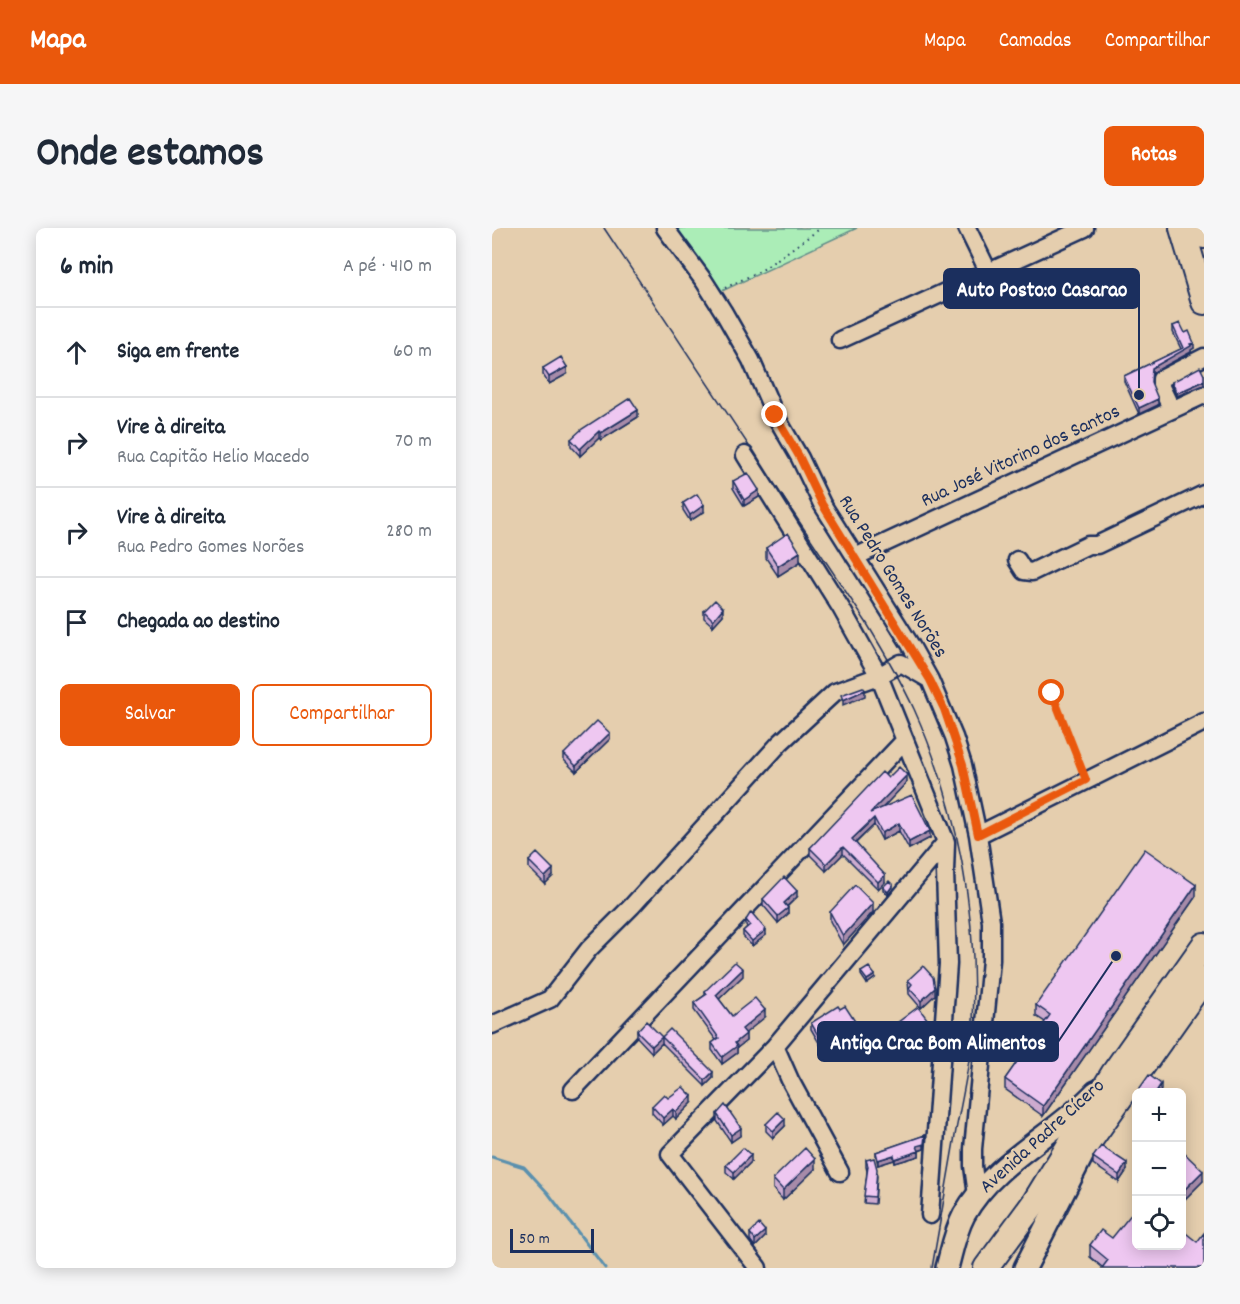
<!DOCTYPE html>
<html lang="pt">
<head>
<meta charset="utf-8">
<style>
  :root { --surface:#fff; --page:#f6f6f7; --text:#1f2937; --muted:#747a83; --line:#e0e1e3; --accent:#ea580c }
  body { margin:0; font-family:Dekko,sans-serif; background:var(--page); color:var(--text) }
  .controls { position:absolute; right:18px; bottom:18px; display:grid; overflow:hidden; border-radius:9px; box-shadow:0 3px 15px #0003 }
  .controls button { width:54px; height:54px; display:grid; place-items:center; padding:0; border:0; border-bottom:2px solid var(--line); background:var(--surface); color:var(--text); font:30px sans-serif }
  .scale { position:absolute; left:18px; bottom:15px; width:84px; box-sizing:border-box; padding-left:6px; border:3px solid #1b2f5e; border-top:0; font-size:16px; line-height:21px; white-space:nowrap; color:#1b2f5e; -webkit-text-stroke:4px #e5ceae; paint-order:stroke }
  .stop { position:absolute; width:18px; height:18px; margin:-14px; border:4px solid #ea580c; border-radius:50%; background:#fff }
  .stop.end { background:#ea580c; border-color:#fff; box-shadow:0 2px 6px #0008 }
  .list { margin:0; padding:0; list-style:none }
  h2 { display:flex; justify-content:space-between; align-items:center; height:78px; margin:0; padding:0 24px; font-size:26px }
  h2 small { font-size:20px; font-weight:400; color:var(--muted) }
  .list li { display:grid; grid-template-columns:39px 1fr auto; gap:18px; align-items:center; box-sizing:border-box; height:90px; padding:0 24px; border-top:2px solid var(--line) }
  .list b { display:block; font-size:22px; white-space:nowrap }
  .list p { margin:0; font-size:20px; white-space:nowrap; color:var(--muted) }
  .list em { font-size:20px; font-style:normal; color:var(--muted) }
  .actions { display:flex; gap:12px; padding:18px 24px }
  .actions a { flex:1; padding:14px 0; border:2px solid var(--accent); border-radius:9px; text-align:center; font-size:21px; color:var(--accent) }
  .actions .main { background:var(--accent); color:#fff }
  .icon { flex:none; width:33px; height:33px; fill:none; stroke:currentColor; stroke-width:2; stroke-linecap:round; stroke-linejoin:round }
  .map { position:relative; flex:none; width:712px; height:1040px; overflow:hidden; border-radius:9px }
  header { display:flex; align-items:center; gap:36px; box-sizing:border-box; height:84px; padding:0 30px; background:var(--accent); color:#fff }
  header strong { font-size:28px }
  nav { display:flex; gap:33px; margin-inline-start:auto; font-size:21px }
  .intro { display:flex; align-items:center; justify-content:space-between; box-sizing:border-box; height:144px; padding:0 36px }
  h1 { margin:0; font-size:42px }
  .button { padding:15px 27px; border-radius:9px; background:var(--accent); color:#fff; font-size:21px; font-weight:700 }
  main { display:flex; gap:36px; padding:0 36px }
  aside { flex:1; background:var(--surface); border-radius:9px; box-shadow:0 3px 15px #0003 }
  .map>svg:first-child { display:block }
  .green { fill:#abedb7; stroke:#638e8a; stroke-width:1.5 }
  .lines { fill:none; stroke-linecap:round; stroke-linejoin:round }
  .stream { stroke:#5a90ae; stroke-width:3 }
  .minor-casing { stroke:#1b2f5e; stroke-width:21 }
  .major-casing { stroke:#1b2f5e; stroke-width:26 }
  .highway-casing { stroke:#1b2f5e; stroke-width:28 }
  .path { stroke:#1b2f5e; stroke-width:2; stroke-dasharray:1.5 4.5; stroke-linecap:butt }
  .minor { stroke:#e5ceae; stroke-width:16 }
  .major { stroke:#e5ceae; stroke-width:21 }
  .highway { stroke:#e5ceae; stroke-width:24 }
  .tram { stroke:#1b2f5e; stroke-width:1.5 }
  .wall { fill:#cdabcf; stroke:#1b2f5e; stroke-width:1.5 }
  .shaded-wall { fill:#a78ba9; stroke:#1b2f5e; stroke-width:1.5 }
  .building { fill:#eec7f1; stroke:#1b2f5e; stroke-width:1.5 }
  .route { stroke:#ea580c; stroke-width:8 }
  .labels { text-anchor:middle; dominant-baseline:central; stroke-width:4.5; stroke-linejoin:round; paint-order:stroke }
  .street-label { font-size:20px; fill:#1b2f5e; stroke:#e5ceae }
  .leader { fill:none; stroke:#1b2f5e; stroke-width:2 }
  .callout-dot { fill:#1b2f5e; stroke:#e5ceae; stroke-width:2 }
  .callout { fill:#1b2f5e; stroke:#1b2f5e; stroke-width:2 }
  .callout-label { font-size:21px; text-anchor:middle; font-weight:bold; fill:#fff }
</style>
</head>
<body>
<header>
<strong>Mapa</strong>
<nav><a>Mapa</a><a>Camadas</a><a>Compartilhar</a></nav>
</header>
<div class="intro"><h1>Onde estamos</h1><a class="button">Rotas</a></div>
<main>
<aside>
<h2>6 min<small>A pé · 410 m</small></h2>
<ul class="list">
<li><svg class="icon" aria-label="ahead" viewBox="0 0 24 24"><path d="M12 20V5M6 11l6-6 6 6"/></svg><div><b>Siga em frente</b></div><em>60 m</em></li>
<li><svg class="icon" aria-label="right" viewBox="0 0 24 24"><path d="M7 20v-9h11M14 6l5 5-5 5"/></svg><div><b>Vire à direita</b><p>Rua Capitão Helio Macedo</p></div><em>70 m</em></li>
<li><svg class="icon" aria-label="right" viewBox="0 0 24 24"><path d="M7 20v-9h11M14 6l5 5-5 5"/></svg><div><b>Vire à direita</b><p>Rua Pedro Gomes Norões</p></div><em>280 m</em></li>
<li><svg class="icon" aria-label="arrive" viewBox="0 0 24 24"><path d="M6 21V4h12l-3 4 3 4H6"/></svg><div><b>Chegada ao destino</b></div></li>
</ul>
<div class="actions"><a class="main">Salvar</a><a>Compartilhar</a></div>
</aside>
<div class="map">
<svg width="712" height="1040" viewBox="0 0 712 1040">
  <rect width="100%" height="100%" fill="#e5ceae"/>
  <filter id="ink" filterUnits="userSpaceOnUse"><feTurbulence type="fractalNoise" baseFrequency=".0167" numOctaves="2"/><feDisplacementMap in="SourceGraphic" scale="12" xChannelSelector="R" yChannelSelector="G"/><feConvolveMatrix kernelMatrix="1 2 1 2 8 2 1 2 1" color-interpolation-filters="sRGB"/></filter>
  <g filter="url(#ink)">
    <!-- green -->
    <path class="green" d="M185,0H365L230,63Z"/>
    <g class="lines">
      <!-- stream -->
      <path class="stream" d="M0,929L32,939L56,965L113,1040"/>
      <defs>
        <path id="minor" d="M173,0L212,53L231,83L259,132L283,187L308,230L330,276L418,416L438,452L462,509L471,537L486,607L499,694V732L481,921V938L485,967
          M475,0L497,45
          M348,112L593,0
          M680,182L669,159V151L712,129
          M253,227L349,380L387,448L454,614L453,644L456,736L438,987
          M363,329L712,167
          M525,332L532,343L540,344L596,317H605L712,266
          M486,607L712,494
          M0,797L58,771L97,721L140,678L288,515L343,464L387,448L409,435L435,450
          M283,818L298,852L348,944
          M81,862L413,512
          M266,1040L178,926L283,818L454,614"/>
        <path id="major" d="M455,1040C460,1022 463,1004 472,987C502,933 564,907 604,864
          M533,1040L597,914"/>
        <path id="highway" d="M690,0L712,74
          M710,0L712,8
          M588,924L597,914L712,751
          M494,1040L542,975L621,846L712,717"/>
      </defs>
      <!-- minor casing -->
      <use href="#minor" class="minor-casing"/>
      <!-- major casing -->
      <use href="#major" class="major-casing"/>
      <!-- highway casing -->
      <use href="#highway" class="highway-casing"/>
      <!-- path -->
      <path class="path" d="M233,60L270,42L329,0
        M560,465L590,541"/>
      <!-- minor -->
      <use href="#minor" class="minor"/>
      <!-- major -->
      <use href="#major" class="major"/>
      <!-- highway -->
      <use href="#highway" class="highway"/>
      <!-- tram -->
      <path class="tram" d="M112,0L374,394C391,422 408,451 422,481C466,578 486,687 481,794C479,830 471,866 464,902C456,948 448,994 440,1040"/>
    </g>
    <!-- wall -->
    <path class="wall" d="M681,98L693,105L702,120L699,122V124L660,145L659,155L666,177L647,186L632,153V148L689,121L681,104Z
      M51,140L75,146L57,156L51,147Z
      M712,147V157L685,168L680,157V154Z
      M146,189L109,212L107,210L88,228L79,218V211Z
      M241,253L267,269L252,278L241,260Z
      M191,275L212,284L198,293L191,282Z
      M274,320L308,334L286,348L274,330Z
      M212,383L231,387L221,398L212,390Z
      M118,511L84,544L72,532V526Z
      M396,550L415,554L390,580L438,610L417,621L407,603L390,612L382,597L364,615L393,654L386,661L351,626L334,643L318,627V620Z
      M37,633L61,648L53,656L37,640Z
      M391,659L401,661L396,667L391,662Z
      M704,668L551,888L513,861V851L553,794L544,788V777Z
      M305,669L295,679L296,686L286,695L271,677V671Z
      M338,684H381L351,717L338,693Z
      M254,692L274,707L260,718L251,708V703L255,699L254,697Z
      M369,744L383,750L375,756L369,747Z
      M251,748L227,771L240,788L273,789L253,805L254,813L245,820V825L230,836L220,822V815L224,812L202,782V775L213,767V763Z
      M416,752L443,767L429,780L417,766Z
      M319,795L366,805L350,815L351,824L337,832L319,801Z
      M401,798L439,806L414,825L401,808Z
      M145,803L170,809L221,850L213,858L170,815L160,825L145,809Z
      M200,875L184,891L181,888L171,897L160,885V878Z
      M225,886L249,907L239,914L225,893Z
      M274,896L293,898L281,910L274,903Z
      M433,907L432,921L427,923V928L403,935L402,932L386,937L384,928V924Z
      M690,923L711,953L693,971L690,968Z
      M601,929L635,942L627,954L601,936Z
      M374,932L385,948L383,976L372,975L375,943L374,939Z
      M259,934L242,951L234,944V937Z
      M323,941L291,972L281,961V951Z
      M258,1005L273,1009L263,1019L258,1012Z
      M620,1010L705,1014L712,1040L610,1039L598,1029V1017Z"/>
    <!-- shaded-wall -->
    <path class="shaded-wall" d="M702,115V120L699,122V124L660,145L659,159L660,140Z
      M75,139V146L57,156V149Z
      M712,153V157L685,168V165Z
      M666,171V177L647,186V180Z
      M146,182V189L109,212V205Z
      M107,203V210L88,228V221Z
      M267,262V269L252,278V272Z
      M212,277V284L198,293V287Z
      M308,324V334L286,348V338Z
      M231,380V387L221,398V392Z
      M373,462V468L351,477V472Z
      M118,505V511L84,544V538Z
      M415,547V554L378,593V585Z
      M382,590V597L360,618V611Z
      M407,595V603L390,612V605Z
      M438,603V610L417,621V614Z
      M351,619V626L334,643V636Z
      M61,641V648L53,656V649Z
      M393,647V654L386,661V654Z
      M401,657V661L396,667V664Z
      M704,657V668L551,888V878Z
      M305,663V669L292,681V675Z
      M381,675V684L351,717V708Z
      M296,680V686L286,695V688Z
      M274,702V707L260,718V713Z
      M251,741V748L224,774V767Z
      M383,747V750L375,756V752Z
      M443,760V767L429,780V773Z
      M273,782V789L250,808V801Z
      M439,796V806L414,825V815Z
      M366,798V805L348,817V811Z
      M254,806V813L245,820V825L230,836V829L243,815Z
      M170,809V815L160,825V818Z
      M351,817V824L337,832V826Z
      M221,844V850L213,858V852Z
      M669,856V862L668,864H664Z
      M200,868V875L184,891V884Z
      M181,881V888L171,897V890Z
      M293,891V898L281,910V903Z
      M249,900V907L239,914V907Z
      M432,916V921L425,923V918Z
      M427,923V928L403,935V931Z
      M259,927V934L242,951V944Z
      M402,927V932L386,937V932Z
      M323,931V941L291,972V962Z
      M635,935V942L627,954V947Z
      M711,943V953L693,971V961Z
      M273,1003V1009L263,1019V1012Z"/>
    <!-- building -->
    <path class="building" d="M688,95L693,105L697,103L702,115L698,116L699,118L660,140L659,154L666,171L647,180L632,148L691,120L681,98Z
      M69,129L75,139L57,149L51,140Z
      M708,139L712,147V153L685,165L680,154Z
      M138,170L146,182L109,205L107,203L88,221L79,211L90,201Z
      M256,245L267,262L252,272L241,253Z
      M205,266L212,277L198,287L191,275Z
      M296,305L308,324L286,338L274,320Z
      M223,372L231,380L221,392L212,383Z
      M371,459L373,462L351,472L349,467Z
      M105,493L118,505L84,538L72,526Z
      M407,539L415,547L378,585L420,567L438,603L417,614L407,595L390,605L382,590L360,611L393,647L386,654L351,619L334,636L318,620L390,544L396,550Z
      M653,621L704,657L551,878L513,851L558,787L544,777Z
      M45,625L61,641L53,649L37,633Z
      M292,649L305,663L292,675L296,680L286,688L271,671Z
      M397,653L401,657L396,664L391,659Z
      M363,657L381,675L351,708L338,684Z
      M259,684L274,702L260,713L251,703L258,697L254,692Z
      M243,734L251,741L224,767L240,788L263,770L273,782L250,801L254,806L243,815L245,818L230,829L220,815L227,810L202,775L215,766L213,763Z
      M431,738L441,749L443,760L429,773L417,760L420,756L416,752Z
      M377,739L383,747L375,752L369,744Z
      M346,778L348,781L353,778L366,798L348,811L351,817L337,826L319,795Z
      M426,779L439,796L414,815L401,798Z
      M154,793L170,809L160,818L145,803Z
      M178,801L221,844L213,852L170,809Z
      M657,847L669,856L664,864H645Z
      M191,859L200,868L184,884L181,881L171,890L160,878L172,866L176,870Z
      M233,877L249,900L239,907L225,886Z
      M286,884L293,891L281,903L274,896Z
      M433,907L432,916L425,918L427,923L403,931L402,927L386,932L384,924Z
      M609,918L635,935L627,947L601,929Z
      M251,920L259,927L242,944L234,937Z
      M313,920L323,931L291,962L281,951Z
      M690,923L711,943L693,961L690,958Z
      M382,930L385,941L383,969L372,968L376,938L374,932Z
      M645,979V1017H690V1002L705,1014L712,1005V1040H610L616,1032L598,1017L609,1002L620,1010Z
      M267,996L273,1003L263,1012L258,1005Z"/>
  </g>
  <g class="lines" filter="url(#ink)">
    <!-- route -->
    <path class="route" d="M283,187L308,230L330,276L438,452L452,481L471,537L486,607L594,552L560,465"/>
  </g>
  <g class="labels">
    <!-- street labels -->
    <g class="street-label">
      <text transform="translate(529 229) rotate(-25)">Rua José Vitorino dos Santos</text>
      <text transform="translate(400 349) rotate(58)">Rua Pedro Gomes Norões</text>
      <text transform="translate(551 909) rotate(-42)">Avenida Padre Cícero</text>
    </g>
  </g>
  <!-- callouts -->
  <path class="leader" d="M647 167L647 60M624 728L566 814"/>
  <g class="callout-dot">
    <circle cx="647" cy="167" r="6"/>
    <circle cx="624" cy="728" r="6"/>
  </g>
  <g class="callout">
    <rect x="452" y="41" width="195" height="39" rx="6"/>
    <rect x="326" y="794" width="240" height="39" rx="6"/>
  </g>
  <g class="callout-label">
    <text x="550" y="68">Auto Posto:o Casarao</text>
    <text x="446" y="821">Antiga Crac Bom Alimentos</text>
  </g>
</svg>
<div class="controls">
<button>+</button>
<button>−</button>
<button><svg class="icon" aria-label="locate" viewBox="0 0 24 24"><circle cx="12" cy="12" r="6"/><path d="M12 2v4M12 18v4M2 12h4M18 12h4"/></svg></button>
</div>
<div class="scale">50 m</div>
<div class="stop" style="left:560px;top:465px"></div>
<div class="stop end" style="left:283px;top:187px"></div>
</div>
</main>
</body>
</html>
